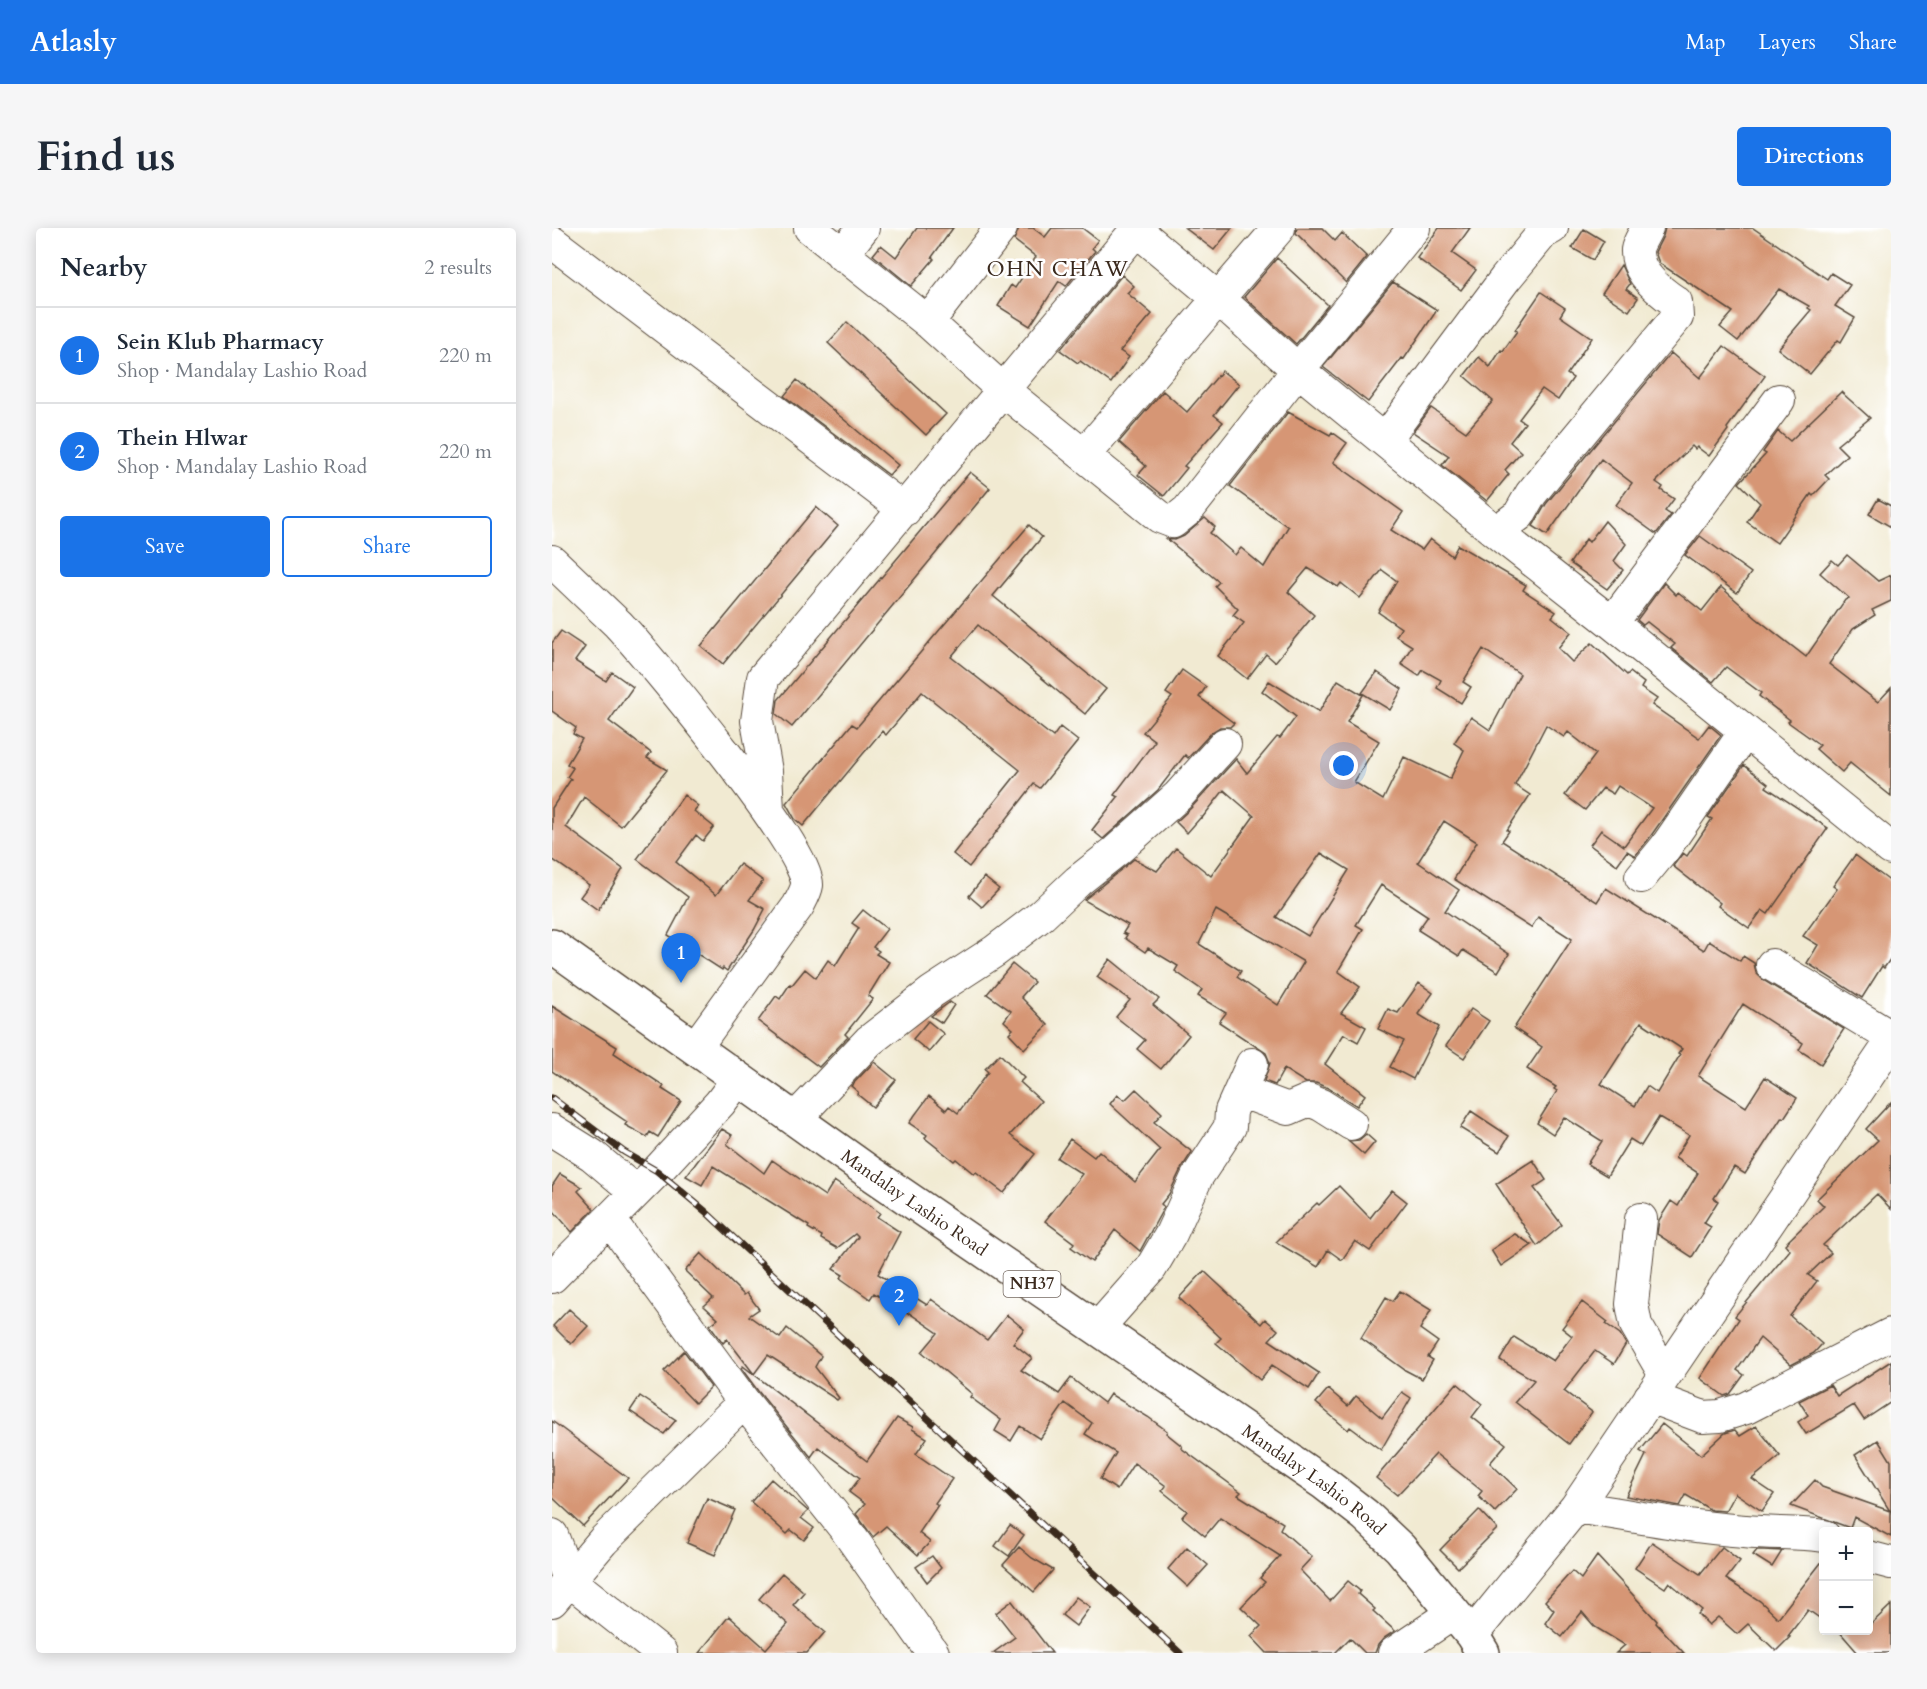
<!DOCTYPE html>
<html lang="en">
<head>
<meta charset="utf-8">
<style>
  :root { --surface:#fff; --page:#f6f6f7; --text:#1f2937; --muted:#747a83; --line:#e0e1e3; --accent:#1a73e8 }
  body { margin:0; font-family:Cardo,serif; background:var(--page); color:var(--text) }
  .controls { position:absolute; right:18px; bottom:18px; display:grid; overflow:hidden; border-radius:6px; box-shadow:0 3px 15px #0003 }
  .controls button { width:54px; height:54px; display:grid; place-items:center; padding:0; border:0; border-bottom:2px solid var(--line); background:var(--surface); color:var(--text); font:30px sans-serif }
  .you { position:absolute; left:792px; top:538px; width:21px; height:21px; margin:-15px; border:4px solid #fff; border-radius:50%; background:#1a73e8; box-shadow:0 0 0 9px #1a73e833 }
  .badge { display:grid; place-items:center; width:39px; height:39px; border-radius:50%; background:var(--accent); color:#fff; font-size:20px; font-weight:700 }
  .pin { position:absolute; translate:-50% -50px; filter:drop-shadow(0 2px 3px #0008) }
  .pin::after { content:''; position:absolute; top:32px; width:21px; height:18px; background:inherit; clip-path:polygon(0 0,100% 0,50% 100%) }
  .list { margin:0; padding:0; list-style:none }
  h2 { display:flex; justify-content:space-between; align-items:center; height:78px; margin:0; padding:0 24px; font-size:26px }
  h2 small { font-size:20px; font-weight:400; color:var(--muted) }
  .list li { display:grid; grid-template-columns:39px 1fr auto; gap:18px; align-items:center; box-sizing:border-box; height:96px; padding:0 24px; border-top:2px solid var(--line) }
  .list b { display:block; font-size:22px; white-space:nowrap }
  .list p { margin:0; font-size:20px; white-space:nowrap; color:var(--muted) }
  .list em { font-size:20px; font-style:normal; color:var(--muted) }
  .actions { display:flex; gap:12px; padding:18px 24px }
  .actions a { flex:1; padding:14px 0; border:2px solid var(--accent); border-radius:6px; text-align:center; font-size:21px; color:var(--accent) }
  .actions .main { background:var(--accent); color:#fff }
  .map { position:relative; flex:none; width:1339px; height:1425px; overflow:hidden; border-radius:6px }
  header { display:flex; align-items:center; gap:36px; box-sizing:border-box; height:84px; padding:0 30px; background:var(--accent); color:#fff }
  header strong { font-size:28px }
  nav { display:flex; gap:33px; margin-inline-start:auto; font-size:21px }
  .intro { display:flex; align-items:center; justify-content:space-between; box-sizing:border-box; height:144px; padding:0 36px }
  h1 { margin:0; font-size:42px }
  .button { padding:15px 27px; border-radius:6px; background:var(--accent); color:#fff; font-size:21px; font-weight:700 }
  main { display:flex; gap:36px; padding:0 36px }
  aside { flex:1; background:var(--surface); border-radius:6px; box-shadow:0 3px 15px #0003 }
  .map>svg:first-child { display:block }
  .building { fill:#d69675; fill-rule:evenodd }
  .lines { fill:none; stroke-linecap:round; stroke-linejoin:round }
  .minor-casing { stroke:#564739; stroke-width:34 }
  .highway-casing { stroke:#564739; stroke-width:36 }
  .minor { stroke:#fff; stroke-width:32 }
  .highway { stroke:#fff; stroke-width:33 }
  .rail-casing { stroke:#3b2a1e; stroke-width:7 }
  .rail { stroke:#fff; stroke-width:4.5; stroke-dasharray:14; stroke-linecap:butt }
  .labels { text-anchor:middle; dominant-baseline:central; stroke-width:5; stroke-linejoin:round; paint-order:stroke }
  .shield { fill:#fff; stroke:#766a62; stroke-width:1.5 }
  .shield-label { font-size:16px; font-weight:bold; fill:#3b2a1e }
  .street-label { font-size:18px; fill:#3b2a1e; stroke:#fff }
  .quarter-label { font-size:21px; letter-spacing:1.5px; fill:#3b2a1e; stroke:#fff }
</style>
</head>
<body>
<header>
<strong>Atlasly</strong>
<nav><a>Map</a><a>Layers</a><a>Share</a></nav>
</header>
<div class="intro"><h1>Find us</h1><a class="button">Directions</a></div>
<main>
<aside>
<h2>Nearby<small>2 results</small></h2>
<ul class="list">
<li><span class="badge">1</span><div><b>Sein Klub Pharmacy</b><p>Shop · Mandalay Lashio Road</p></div><em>220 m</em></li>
<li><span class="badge">2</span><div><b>Thein Hlwar</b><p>Shop · Mandalay Lashio Road</p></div><em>220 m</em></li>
</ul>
<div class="actions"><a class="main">Save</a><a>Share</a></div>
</aside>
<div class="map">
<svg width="1339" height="1425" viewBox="0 0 1339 1425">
  <rect width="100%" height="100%" fill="#fff"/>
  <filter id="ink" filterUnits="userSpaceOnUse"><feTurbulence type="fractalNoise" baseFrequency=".0167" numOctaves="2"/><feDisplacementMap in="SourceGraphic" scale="12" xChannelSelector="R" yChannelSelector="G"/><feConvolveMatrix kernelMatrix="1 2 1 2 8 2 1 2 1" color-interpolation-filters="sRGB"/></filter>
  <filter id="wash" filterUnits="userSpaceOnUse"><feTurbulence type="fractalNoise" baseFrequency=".008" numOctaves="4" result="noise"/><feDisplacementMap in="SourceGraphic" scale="24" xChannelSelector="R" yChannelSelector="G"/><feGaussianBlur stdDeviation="1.35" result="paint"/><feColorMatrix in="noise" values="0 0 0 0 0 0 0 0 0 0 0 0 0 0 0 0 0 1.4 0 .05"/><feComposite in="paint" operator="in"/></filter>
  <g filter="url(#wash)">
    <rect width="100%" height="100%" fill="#f1ead2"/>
    <g id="blocks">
      <!-- building -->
      <path class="building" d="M365,0H401L380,29L382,31L359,58L321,27L329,17L344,29Z
        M467,0H481L493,9L500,0H530L546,12L540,20L543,23L514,58L507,53L478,98L446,78L459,57L463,60L484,29L462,12Z
        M633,0H680L662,22Z
        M745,0H770L783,13L790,5L815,29L794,55L744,5Z
        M887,0H918L900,25L924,42L909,62L865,30Z
        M1113,0H1201L1275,51L1279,45L1298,57L1283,78L1303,90L1289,114L1286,112L1258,146L1226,121L1259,82L1256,80L1257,78L1227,61L1186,113L1168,99L1181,84L1107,35L1103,24L1111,8Z
        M1032,1L1052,13L1041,32L1020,20Z
        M725,30L776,77L744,116L692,69Z
        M1069,37L1078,56L1074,61L1086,70L1077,83L1050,65Z
        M570,47L582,58L575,65L600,86L568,123L577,129L559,155L528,133L526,135L508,122Z
        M841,54L885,82L852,131L850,130L816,174L771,139Z
        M989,64L1013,80L1008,88L1040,110L1015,146L1021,150L1006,172L990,161L967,191L973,195L958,214L969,224L953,242L957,246L935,273L890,237L897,228L861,204L879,180L914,204L941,173L912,148L927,129L938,139L949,122L951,123L965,103L963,102Z
        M295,94L394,186L374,207L276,115Z
        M1172,118L1213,148L1175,200L1176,202L1157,228L1145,219L1143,221L1140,218L1104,254L1111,259L1109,262L1122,271L1113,283L1119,287L1104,306L1064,277L1080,255L1049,231L995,307L981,298L994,276L1119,125L1148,150Z
        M670,143L687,156L662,187L671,194L632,238L635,240L612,268L586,247L594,238L567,214L611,163L635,184Z
        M245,152L346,237L337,247L232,168Z
        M1289,164L1318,190L1285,217L1295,227L1273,247L1277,251L1261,268L1259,266L1225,315L1195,294L1208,275L1187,255L1214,226L1211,224L1226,203L1238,213Z
        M736,184L778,207L780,204L795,215L781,234L851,284L839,302L870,322L878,311L900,328L906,317L974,357L971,362L1004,384L1000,389L1019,404L1006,420L1020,434L1040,415L1075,447L1078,444L1092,455L1089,460L1105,471L1100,477L1147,510L1157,497L1169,507L1096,612L1083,628L1075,623L1065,637L1038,617L1049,602L1072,618L1100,580L1066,558L1061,566L1051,560L1033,582L1013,567L1044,526L1016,504L1012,509L994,497L963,557L978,567L955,602L957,603L950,613L1045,674L1054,660L1152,722L1157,713L1188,733L1191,728L1202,735L1204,745L1211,752L1292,801L1269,836L1247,822L1251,815L1191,776L1146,848L1194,879L1213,849L1245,870L1232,890L1230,889L1193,946L1182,939L1162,970L1166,973L1152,995L1159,999L1140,1029L1105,1006L1107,992L1119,973L1126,978L1146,945L1123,930L1137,907L1107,889L1089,918L1078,911L1055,948L1035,936L1050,913L1012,889L1001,906L985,895L1005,863L1002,861L1004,859L975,841L990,819L962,800L1020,711L986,689L979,700L902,651L925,614L892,593L866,634L907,662L893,683L957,726L946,744L911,722L907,728L866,702L876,688L829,657L804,697L811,701L786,743L808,759L789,785L814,799L806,814L792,806L773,836L813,867L805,878L776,860L764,855H754L732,841L723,857L712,853L718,835L714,825L667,794L674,785L646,768L650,762L623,743L626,738L596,720L593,724L573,710L575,707L571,705L576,697L532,672L582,631L605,643L624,620L659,648L702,588L672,562L650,590L649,589L635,605L624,594L639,580L684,531L695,545L725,509L728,510L744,489L710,463L717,453L767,484L786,452L811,467L795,494L827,513L802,554L831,572L852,529L898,551L912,522L902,515L919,489L938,502L968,446L931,421L911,454L919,459L909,475L885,460L889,452L871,442L867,448L849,436L860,418L844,408L849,400L826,384L845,353L830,342L808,370L789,355L786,359L756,340L736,364L762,387L723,434L714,426L695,451L666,428L692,395L681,387L686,381L663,358L667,354L615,311L623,312L632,308L653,290L663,299L658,305L683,327L689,320L712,339L736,299L678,258ZM769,625L797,642L756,708L724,689ZM664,682L752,734L726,777L685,749L689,743L647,716ZM1089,794L1130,821L1126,826L1128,827L1105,865L1095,858L1083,878L1049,856Z
        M418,244L438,260L240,499L224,486L226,472Z
        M1326,271L1339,278V299L1317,286Z
        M264,279L286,298L171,436L149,418Z
        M1053,293L1074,316L1062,333L1071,342L1055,361L1018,335L1034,311L1037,314Z
        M477,297L490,309L441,368L554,461L533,486L426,397L399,429L501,509L508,499L526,513L488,560L482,556L417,639L401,626L468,542L370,464L334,507L330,503L251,598L243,591L234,575L300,496L305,499Z
        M1148,308L1199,345L1185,365L1133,327Z
        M1295,327L1326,353L1339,347V373L1320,382L1323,387L1301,401L1277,436L1326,474L1339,460V568L1298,535L1290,544L1264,521L1268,517L1236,494L1238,492L1207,468L1209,465L1174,439L1161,454L1119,420L1123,416L1095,394L1091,397L1085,392L1112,355L1124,367L1126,364L1150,383L1169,359L1204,390L1254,429L1293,372L1297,370L1268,345L1280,332L1286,337Z
        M9,403L33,419L23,433L54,453L60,444L81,459L57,493L99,525L95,530L115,542L69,598L32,569L14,599L71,641L46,682L28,669L37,657L0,631V580L19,551L15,549L21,540L15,536L30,511L21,506L24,500L0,483V415Z
        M630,442L654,459L647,469L682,495L678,499H668L660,504L636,530L633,527L606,562L551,611L540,602L566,569L562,567L603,513L591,504L620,469L614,465Z
        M825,444L850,461L838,482L810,465Z
        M1192,537L1216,556L1214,559L1276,600L1216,686L1210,682L1197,700L1166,678L1168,675L1121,638L1131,625L1135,628L1160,591L1156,589Z
        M132,567L146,578L142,583L162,599L151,613L144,607L124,634L164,667L188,636L211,653L197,672L213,681L202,702L175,743L171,740L170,742L116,707L136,669L85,631Z
        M1303,627L1339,654V730L1332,740L1330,738L1310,770L1255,735L1266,717L1251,708L1285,661L1281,658Z
        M432,649L447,661L430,679L417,668Z
        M311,682L335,701L321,719L327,723L324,726L337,734L316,768L321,771L293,806L296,809L267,839L206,793L224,768L228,771L238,756L240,757L253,741L264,750L276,732L283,738L307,700L300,695Z
        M558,731L607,771L601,777L637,807L609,841L585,821L593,812L564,789L578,772L545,749Z
        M460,736L482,754L469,769L496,797L472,821L457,805L461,801L452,793L459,783L435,766Z
        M867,755L881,765L866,786L887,799L861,851L838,839L852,813L826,801L836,781L846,785Z
        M398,774L402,777L390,795L379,788Z
        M0,778L65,819L62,825L112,858L110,861L129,873L106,909L98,904L95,909L73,897L75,894L0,843Z
        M919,781L937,793L912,830L894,818Z
        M376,793L392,806L377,824L361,811Z
        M448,826L472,850L468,854L489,873L458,907L483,926L452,965L424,944L422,946L404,931L402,933L373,910L375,907L357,895L377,868L394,882L397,878L406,885L436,844L433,841Z
        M322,834L344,852L321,879L305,866L306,864L299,858Z
        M584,861L610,885L602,894L640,924L629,941L617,966L609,976L612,979L588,1023L563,1002L540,1034L519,1019L522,1015L493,993L530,946L505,930L518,911L542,929L547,923L583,954L608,922L558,876L565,867L573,872Z
        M1339,874V981L1325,966L1271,1017L1279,1025L1256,1047L1265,1053L1238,1088L1270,1116L1262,1125L1239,1137L1208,1110L1185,1142L1192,1147L1178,1166L1172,1168L1148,1150L1187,1091L1183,1088L1238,1022L1233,1016L1272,978L1265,971L1326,912L1314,901Z
        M919,883L957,908L947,924L908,900Z
        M170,901L180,907L175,916L212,945L220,932L273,968L282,953L328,985L325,989L348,1004L326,1046L375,1077L379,1071L435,1112L455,1087L472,1101L461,1115L480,1130L469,1142L507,1166L519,1150L552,1175L558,1166L596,1189L615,1203L614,1205L630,1218L629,1220L689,1264L686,1267L731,1295L728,1301L760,1329L748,1342L778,1373L796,1353L808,1363L806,1366L823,1381L821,1383L843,1403L832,1410L826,1417L823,1425H813L798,1410L783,1425H715L699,1408L709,1398L689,1379L713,1354L708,1350L728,1328L668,1290L653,1308L630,1289L635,1283L610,1263L614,1258L582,1235L565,1262L548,1251L564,1225L533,1206L540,1195L513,1175L488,1211L468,1198L459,1213L443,1203L449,1192L418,1169L420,1166L370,1124L386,1105L357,1085L356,1086L322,1065L318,1071L288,1050L291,1047L281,1041L306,1009L303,1006L285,1020L269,1011L270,1008L256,1000L257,998L161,938L150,957L134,948Z
        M814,906L823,914L812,927L796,913L807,912Z
        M981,932L994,952L982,960L1010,997L985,1018L944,956Z
        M8,946L30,959L26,963L42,981L20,1004L0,981V958Z
        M787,958L818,990L840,962L855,974L818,1023L803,1013L790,1032L776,1022L766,1039L724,1014L765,975L767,977Z
        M963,1006L980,1017L949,1038L939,1022Z
        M149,1025L192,1067L195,1065L207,1081L197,1088L228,1110L235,1100L269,1128L263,1139L287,1170L285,1172L216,1127L202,1146L175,1111L171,1115L158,1097L166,1091L152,1078L161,1070L133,1043Z
        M652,1043L709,1096L713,1091L726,1102L717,1112L767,1145L757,1161L720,1137L708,1152L664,1115L669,1110L627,1070Z
        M848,1063L879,1082L868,1101L886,1114L876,1129L881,1132L870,1151L853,1142L809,1110L834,1069L841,1073Z
        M1030,1074L1056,1094L1054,1096L1068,1106L1074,1116L1062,1136L1043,1123L1012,1163L1040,1184L1017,1216L963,1174L982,1152L948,1132L962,1109L1001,1133L1020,1108L1010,1100Z
        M17,1081L36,1098L19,1116L1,1098Z
        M132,1123L159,1159L143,1175L112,1143Z
        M1339,1133V1174L1312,1192L1302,1177L1254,1206L1246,1194L1256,1187L1247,1173L1278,1157L1285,1168Z
        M191,1138L315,1233L345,1190L361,1199L360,1201L375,1210L364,1226L400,1251L383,1275L386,1277L367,1305L378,1314L366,1327L334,1298L321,1309L304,1286L313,1276L297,1264L308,1250L266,1219L259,1229L206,1163L189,1140Z
        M905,1155L930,1176L920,1189L954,1216L938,1235L965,1261L943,1284L926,1268L930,1263L884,1226L845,1267L824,1250Z
        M776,1161L796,1178L804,1168L830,1190L850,1164L859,1170L829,1222L798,1199L796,1202L764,1175Z
        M88,1168L124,1192L112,1206L78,1183Z
        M0,1193L76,1250L31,1298L0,1269Z
        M1110,1196L1149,1227L1173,1205L1183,1202L1188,1208L1204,1198L1228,1228L1200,1251L1222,1266L1210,1283L1183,1265L1173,1283L1159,1282L1134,1267L1128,1278L1074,1268L1094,1227L1088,1223Z
        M1326,1212L1339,1233V1309L1302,1289L1298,1300L1239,1278L1263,1252L1270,1259L1338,1283L1303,1227Z
        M219,1251L256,1283L249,1290L262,1300L252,1312L239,1302L235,1306L199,1274Z
        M155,1270L183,1282L163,1327L135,1315Z
        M927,1282L945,1301L906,1340L888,1322Z
        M458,1297L472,1307L457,1328L443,1318Z
        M1100,1314L1148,1346L1170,1319L1188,1333L1174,1351L1208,1373L1226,1390L1272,1331V1393L1256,1382L1236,1408L1238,1409L1224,1423L1196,1396L1185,1406L1166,1389L1157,1397L1146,1386L1150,1382L1117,1354L1113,1360L1083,1340Z
        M467,1319L480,1330L501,1342L482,1364L451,1337Z
        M635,1319L656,1337L636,1359L616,1341Z
        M1205,1322H1212L1230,1323L1220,1339L1201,1327Z
        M380,1328L389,1340L375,1354L364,1339Z
        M1045,1328L1105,1393L1104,1395L1132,1425H1064L1073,1417L1043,1399L1030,1384L1010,1409L993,1395L1002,1382L993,1373L1020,1343L1029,1351Z
        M230,1345L252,1364L241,1377L273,1404L255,1425H147L177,1388L214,1421L236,1396L207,1371Z
        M524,1369L538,1379L524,1398L510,1387Z
        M460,1373L500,1425H441L463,1409L444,1385Z
        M1339,1377V1425H1306L1286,1402H1317V1398Z"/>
    </g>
  </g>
  <g filter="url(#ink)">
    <use href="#blocks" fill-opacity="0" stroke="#564739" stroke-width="1.5"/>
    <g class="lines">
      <defs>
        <path id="minor" d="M258,0L376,94L451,162L608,289L621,294L636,282L746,142L862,0
          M582,0L667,71L746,142L944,304L1060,395L1339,621
          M0,14L353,282
          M290,27L311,0
          M376,94L449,0
          M833,212L953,51L991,5L1000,0
          M532,227L727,0
          M944,304L967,287L979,266L1004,235L1125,89L1124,74C1107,63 1084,44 1085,22C1086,15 1092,7 1095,0
          M0,333C22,354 44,375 66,396C97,429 258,622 255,657C254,664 249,672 246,678L143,820
          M1060,395L1227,172
          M216,582L214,543L205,493L211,450L586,0
          M1089,649L1113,620L1193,504
          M1220,737L1339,809
          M688,863L736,881L757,872L769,877L799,896
          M243,891L317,813L380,764L443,723L490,687L526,653L564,623L626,568L673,516
          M0,902L40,927L84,964
          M1089,991L1080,1076L1084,1097L1113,1147
          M58,992L192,1174L294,1302L381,1425
          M0,1049L105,943L168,875L186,851
          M546,1100L599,1040L619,1006L645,949L678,899L679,883L700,836
          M1098,1169L1151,1189L1168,1188L1194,1180L1339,1106
          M1024,1279C1080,1288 1136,1299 1193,1303C1219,1306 1245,1304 1272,1308
          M0,1307L17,1352L109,1425
          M1316,1329L1339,1335
          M0,1373L51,1313L192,1174
          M920,1407L1024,1279L1339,814
          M842,1425L902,1385"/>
        <g id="highway">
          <path id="s1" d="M0,718L317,944L773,1256L813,1287L848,1320L920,1407L931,1425"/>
        </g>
      </defs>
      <!-- minor casing -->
      <use href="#minor" class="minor-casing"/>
      <!-- highway casing -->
      <use href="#highway" class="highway-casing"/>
      <!-- minor -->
      <use href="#minor" class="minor"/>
      <!-- highway -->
      <use href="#highway" class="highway"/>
      <defs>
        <path id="rail" d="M0,870L72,924L105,943L153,983L628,1425"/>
      </defs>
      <!-- rail casing -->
      <use href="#rail" class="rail-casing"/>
      <!-- rail -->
      <use href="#rail" class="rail"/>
    </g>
  </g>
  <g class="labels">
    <!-- shield labels -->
    <rect class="shield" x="451.5" y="1043" width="57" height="26" rx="4.5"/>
    <g class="shield-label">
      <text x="480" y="1056">NH37</text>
    </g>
    <!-- street labels -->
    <g class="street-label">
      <text stroke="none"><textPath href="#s1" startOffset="444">Mandalay Lashio Road</textPath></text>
      <text stroke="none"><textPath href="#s1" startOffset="930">Mandalay Lashio Road</textPath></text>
    </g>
    <!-- quarter labels -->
    <g class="quarter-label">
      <text x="506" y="41">OHN CHAW</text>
    </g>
  </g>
</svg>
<div class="controls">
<button>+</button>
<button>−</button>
</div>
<div class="you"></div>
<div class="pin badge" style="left:129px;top:755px">1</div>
<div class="pin badge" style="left:347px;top:1098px">2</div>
</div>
</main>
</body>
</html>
